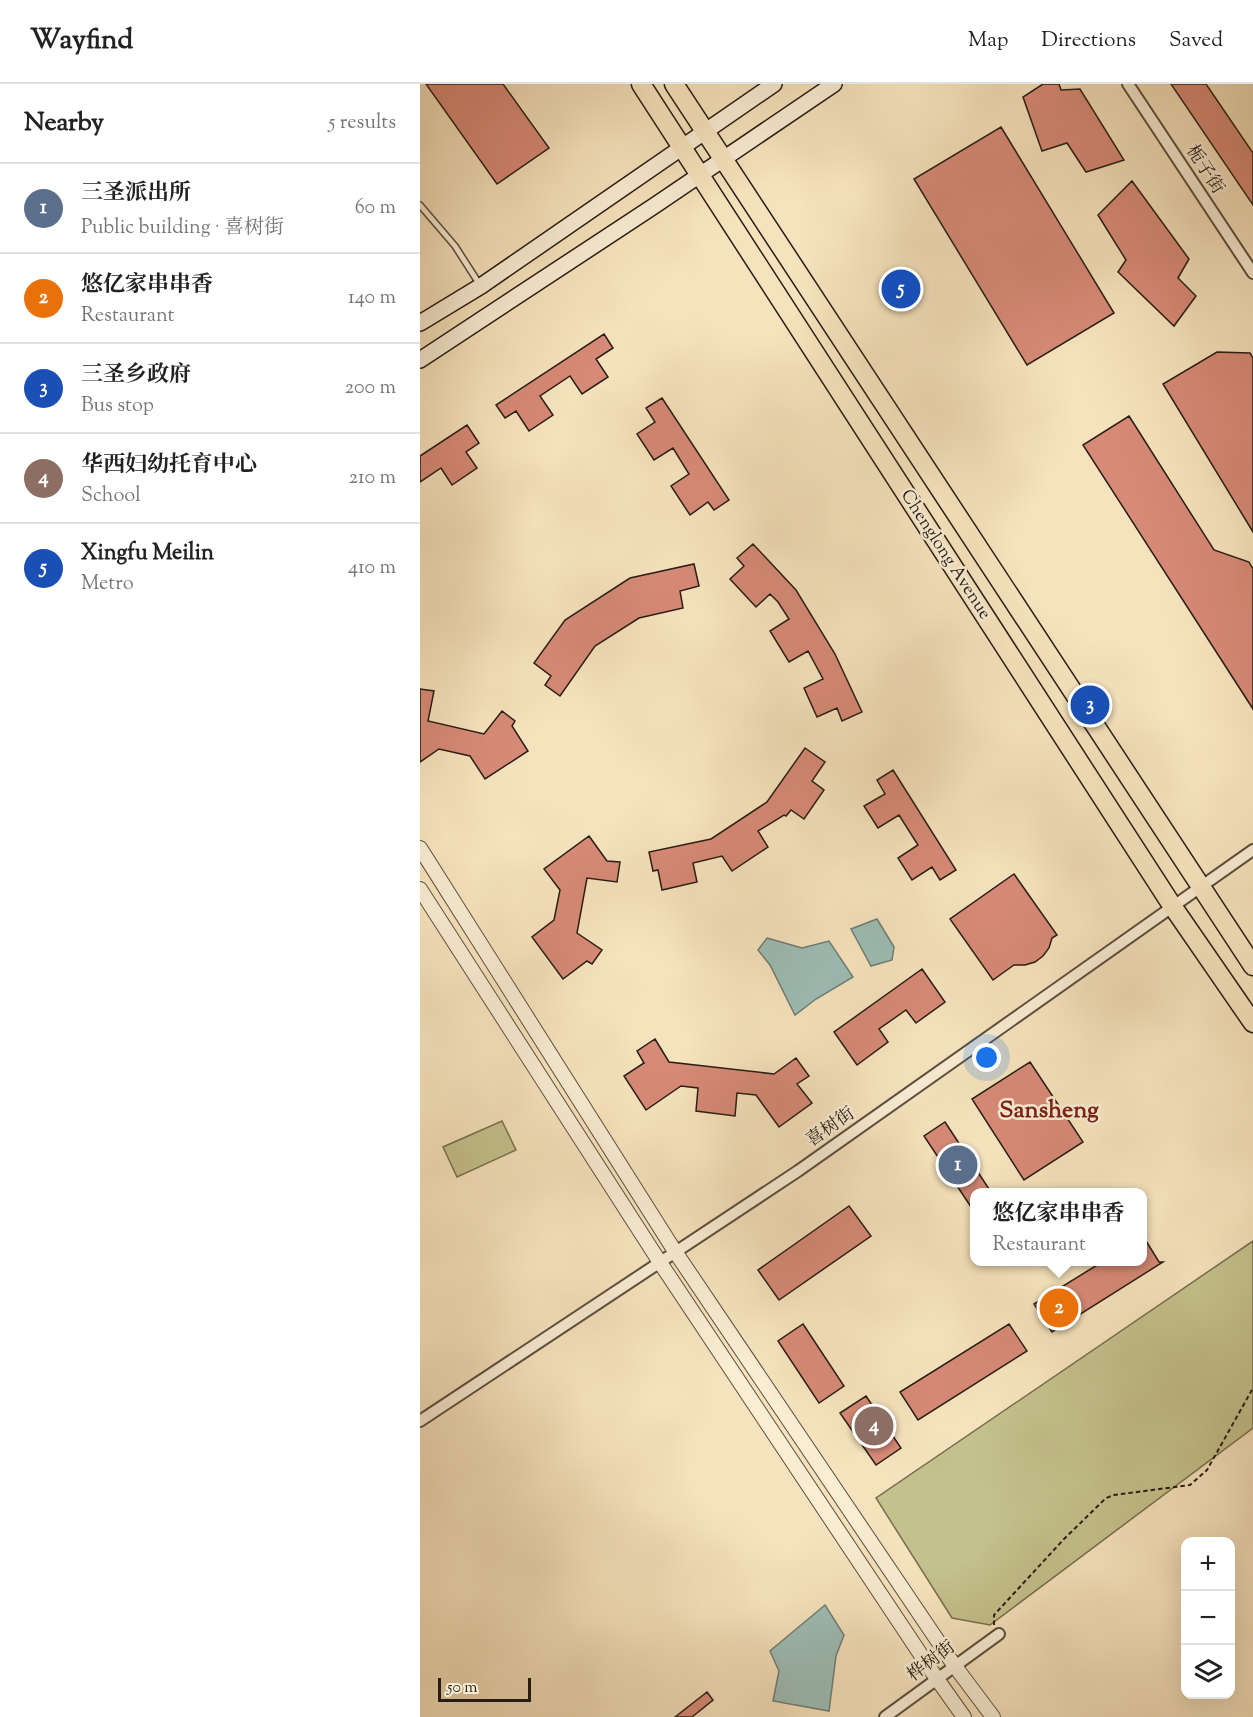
<!DOCTYPE html>
<html lang="en">
<head>
<meta charset="utf-8">
<style>
  :root { --surface:#fff; --page:#f6f6f6; --text:#222; --muted:#767676; --line:#e0e0e0; --accent:#b45309 }
  body { margin:0; font-family:"Sorts Mill Goudy","Noto Serif SC",serif; background:var(--page); color:var(--text) }
  .controls { position:absolute; right:18px; bottom:18px; display:grid; overflow:hidden; border-radius:12px; box-shadow:0 6px 24px #0002 }
  .controls button { width:54px; height:54px; display:grid; place-items:center; padding:0; border:0; border-bottom:2px solid var(--line); background:var(--surface); color:var(--text); font:30px sans-serif }
  .scale { position:absolute; left:18px; bottom:15px; width:93px; box-sizing:border-box; padding-left:6px; border:3px solid #281d13; border-top:0; font-size:16px; line-height:21px; white-space:nowrap; color:#281d13; -webkit-text-stroke:4px #f9edd4; paint-order:stroke }
  .you { position:absolute; left:567px; top:974px; width:21px; height:21px; margin:-15px; border:4px solid #fff; border-radius:50%; background:#1a73e8; box-shadow:0 0 0 9px #1a73e833 }
  .badge { display:grid; place-items:center; width:39px; height:39px; border-radius:50%; background:var(--accent); color:#fff; font-size:20px; font-weight:700 }
  .pin { position:absolute; translate:-50% -50%; border:3px solid #fff; box-shadow:0 2px 6px #0006 }
  .popup { position:absolute; left:550px; top:1104px; width:177px; height:78px; box-sizing:border-box; display:grid; place-content:center; border-radius:12px; background:var(--surface); filter:drop-shadow(0 2px 4px #0005); font-size:20px; white-space:nowrap; color:var(--muted) }
  .popup b { font-size:22px; color:var(--text) }
  .popup::after { content:''; position:absolute; left:50%; top:100%; margin-left:-12px; border:12px solid transparent; border-top-color:var(--surface) }
  .list { margin:0; padding:0; list-style:none }
  h2 { display:flex; justify-content:space-between; align-items:center; height:78px; margin:0; padding:0 24px; font-size:26px }
  h2 small { font-size:20px; font-weight:400; color:var(--muted) }
  .list li { display:grid; grid-template-columns:39px 1fr auto; gap:18px; align-items:center; box-sizing:border-box; height:90px; padding:0 24px; border-top:2px solid var(--line) }
  .list b { display:block; font-size:22px; white-space:nowrap }
  .list p { margin:0; font-size:20px; white-space:nowrap; color:var(--muted) }
  .list em { font-size:20px; font-style:normal; color:var(--muted) }
  .icon { flex:none; width:33px; height:33px; fill:none; stroke:currentColor; stroke-width:2; stroke-linecap:round; stroke-linejoin:round }
  .map { position:relative; flex:none; width:833px; height:1633px; overflow:hidden }
  header { display:flex; align-items:center; gap:36px; box-sizing:border-box; height:84px; padding:0 30px; background:var(--surface); border-bottom:2px solid var(--line) }
  header strong { font-size:28px }
  nav { display:flex; gap:33px; margin-inline-start:auto; font-size:21px }
  main { display:flex }
  aside { flex:1; background:var(--surface) }
  .map>svg:first-child { display:block }
  .green { fill:#c4c18c; stroke:#766f50; stroke-width:1.5 }
  .water { fill:#9dbdb6; stroke:#6e7d75; stroke-width:1.5 }
  .building { fill:#d78a77; stroke:#281d13; stroke-width:1.5 }
  .lines { fill:none; stroke-linecap:round; stroke-linejoin:round }
  .service-casing { stroke:#5c4e3e; stroke-width:8 }
  .minor-casing { stroke:#5c4e3e; stroke-width:14 }
  .tertiary-casing { stroke:#5c4e3e; stroke-width:16 }
  .secondary-casing { stroke:#281d13; stroke-width:18 }
  .trunk-casing { stroke:#281d13; stroke-width:21 }
  .path { stroke:#281d13; stroke-width:2; stroke-dasharray:4.5 3; stroke-linecap:butt }
  .service { stroke:#f9edd4; stroke-width:5 }
  .minor { stroke:#f9edd4; stroke-width:10 }
  .tertiary { stroke:#f9edd4; stroke-width:14 }
  .secondary { stroke:#f9edd4; stroke-width:15 }
  .trunk { stroke:#f6e3bd; stroke-width:18 }
  .labels { text-anchor:middle; dominant-baseline:central; stroke-width:5; stroke-linejoin:round; paint-order:stroke }
  .street-label { font-size:18px; fill:#281d13; stroke:#f9edd4 }
  .district-label { font-size:24px; font-weight:bold; fill:#7a1f14; stroke:#f9edd4 }
</style>
</head>
<body>
<header>
<strong>Wayfind</strong>
<nav><a>Map</a><a>Directions</a><a>Saved</a></nav>
</header>
<main>
<aside>
<h2>Nearby<small>5 results</small></h2>
<ul class="list">
<li><span class="badge" style="background:#5c6f8a">1</span><div><b>三圣派出所</b><p>Public building · 喜树街</p></div><em>60 m</em></li>
<li><span class="badge" style="background:#e8710a">2</span><div><b>悠亿家串串香</b><p>Restaurant</p></div><em>140 m</em></li>
<li><span class="badge" style="background:#1a4fb4">3</span><div><b>三圣乡政府</b><p>Bus stop</p></div><em>200 m</em></li>
<li><span class="badge" style="background:#8d6e63">4</span><div><b>华西妇幼托育中心</b><p>School</p></div><em>210 m</em></li>
<li><span class="badge" style="background:#1a4fb4">5</span><div><b>Xingfu Meilin</b><p>Metro</p></div><em>410 m</em></li>
</ul>
</aside>
<div class="map">
<svg width="833" height="1633" viewBox="0 0 833 1633">
  <rect width="100%" height="100%" fill="#f6e3bd"/>
  <filter id="stains"><feTurbulence type="fractalNoise" baseFrequency=".00333" numOctaves="4"/><feColorMatrix values="0 0 0 0 .2 0 0 0 0 .09 0 0 0 0 .02 0 0 0 .5 -.17"/></filter>
  <radialGradient id="worn" r=".72"><stop offset=".6" stop-color="#630" stop-opacity="0"/><stop offset="1" stop-color="#630" stop-opacity=".3"/></radialGradient>
  <!-- green -->
  <path class="green" d="M82,1037L96,1066L37,1093L23,1063Z
    M833,1157V1344L570,1541L532,1534L456,1414Z"/>
  <!-- water -->
  <path class="water" d="M457,835L474,863L472,876L451,882L431,845Z
    M347,854L382,864L409,857L433,893L396,915L375,931L350,881L338,866Z
    M405,1521L424,1551L416,1572L409,1627L353,1617L359,1587L350,1567Z"/>
  <!-- building -->
  <path class="building" d="M6,0H83L129,64L77,100Z
    M623,0H639L641,6L660,5L704,76L666,88L647,59L622,67L603,13Z
    M751,0H786L833,69V121Z
    M581,43L694,229L607,281L494,95Z
    M712,97L769,175L758,194L776,212L754,242L698,188L706,176L678,131Z
    M184,250L193,264L176,275L188,293L162,310L150,292L120,312L133,331L109,347L96,327L85,334L76,321Z
    M797,268L830,269L833,274V448L743,300Z
    M242,314L309,416L294,426L288,418L270,431L251,402L269,390L253,364L234,376L217,350L235,338L226,324Z
    M709,332L794,466L829,478L833,485V625L663,361Z
    M47,341L59,359L46,368L57,384L32,401L21,384L0,398V372Z
    M333,460L376,506L415,570L442,628L422,637L417,624L397,633L384,604L403,595L388,567L369,578L350,547L369,535L358,518L350,510L336,523L310,495L324,482L317,474Z
    M274,480L279,502L260,507L263,524L219,534L175,562L140,612L125,601L131,592L114,579L145,536L210,494Z
    M0,605L14,607L8,637L64,650L82,627L95,637L92,642L108,667L65,695L50,672L19,665L0,678Z
    M385,664L405,678L392,697L404,706L384,735L371,726L366,732L364,731L338,747L348,763L312,787L302,772L273,779L277,798L242,806L238,786L233,787L229,768L291,755L347,718Z
    M473,686L536,786L520,796L512,783L492,796L478,774L498,761L479,731L458,744L444,722L465,710L457,696Z
    M169,752L187,777L200,778L197,798L167,794L157,849L182,866L172,880L167,877L143,895L112,853L134,836L140,806L124,785Z
    M594,790L637,851L632,854L629,864L623,872L615,878L605,881H594L573,896L530,835Z
    M502,885L525,918L496,939L486,926L459,945L468,958L437,981L414,948Z
    M235,955L249,978L354,990L376,974L389,992L377,1000L392,1019L359,1043L336,1011L317,1009L315,1032L276,1027L278,1004L261,1002L226,1026L204,992L224,979L217,967Z
    M610,978L663,1058L604,1096L552,1015Z
    M525,1038L571,1108H555V1129L504,1052Z
    M429,1122L451,1152L359,1216L338,1186Z
    M723,1152L739,1178H743L632,1248L614,1220L682,1178H723Z
    M383,1240L424,1302L399,1319L358,1257Z
    M589,1240L607,1267L498,1336L480,1308Z
    M446,1312L481,1364L456,1381L420,1329Z
    M287,1608L293,1616L272,1633H255Z"/>
  <g class="lines">
    <defs>
      <path id="service" d="M0,121L35,162L60,201"/>
      <path id="minor" d="M708,0L833,189
        M0,1337L378,1087L833,766
        M465,1633L579,1550"/>
      <path id="tertiary" d="M0,764L256,1169L534,1581L573,1633
        M0,805L241,1180L517,1595L544,1633"/>
      <path id="secondary" d="M0,239L61,202L354,0
        M0,276L234,122L414,0"/>
      <path id="trunk" d="M221,0L753,823L833,939
        M254,0L833,882"/>
    </defs>
    <!-- service casing -->
    <use href="#service" class="service-casing"/>
    <!-- minor casing -->
    <use href="#minor" class="minor-casing"/>
    <!-- tertiary casing -->
    <use href="#tertiary" class="tertiary-casing"/>
    <!-- secondary casing -->
    <use href="#secondary" class="secondary-casing"/>
    <!-- trunk casing -->
    <use href="#trunk" class="trunk-casing"/>
    <!-- path -->
    <path class="path" d="M574,1541V1531L644,1455L686,1414L694,1411L770,1401L787,1386L833,1304"/>
    <!-- service -->
    <use href="#service" class="service"/>
    <!-- minor -->
    <use href="#minor" class="minor"/>
    <!-- tertiary -->
    <use href="#tertiary" class="tertiary"/>
    <!-- secondary -->
    <use href="#secondary" class="secondary"/>
    <!-- trunk -->
    <use href="#trunk" class="trunk"/>
  </g>
  <g class="labels">
    <!-- street labels -->
    <g class="street-label">
      <text transform="translate(784 86) rotate(57)">栀子街</text>
      <text transform="translate(525 471) rotate(57)">Chenglong Avenue</text>
      <text transform="translate(411 1044) rotate(-35)">喜树街</text>
      <text transform="translate(512 1578) rotate(-37)">桦树街</text>
    </g>
    <!-- district labels -->
    <g class="district-label">
      <text x="629" y="1027">Sansheng</text>
    </g>
  </g>
  <rect width="100%" height="100%" filter="url(#stains)"/>
  <rect width="100%" height="100%" fill="url(#worn)"/>
</svg>
<div class="controls">
<button>+</button>
<button>−</button>
<button><svg class="icon" aria-label="layers" viewBox="0 0 24 24"><path d="M12 4l9 5-9 5-9-5zM3 14l9 5 9-5"/></svg></button>
</div>
<div class="scale">50 m</div>
<div class="you"></div>
<div class="pin badge" style="left:538px;top:1081px;background:#5c6f8a">1</div>
<div class="pin badge" style="left:639px;top:1224px;background:#e8710a">2</div>
<div class="popup"><b>悠亿家串串香</b>Restaurant</div>
<div class="pin badge" style="left:670px;top:621px;background:#1a4fb4">3</div>
<div class="pin badge" style="left:454px;top:1342px;background:#8d6e63">4</div>
<div class="pin badge" style="left:481px;top:205px;background:#1a4fb4">5</div>
</div>
</main>
</body>
</html>
